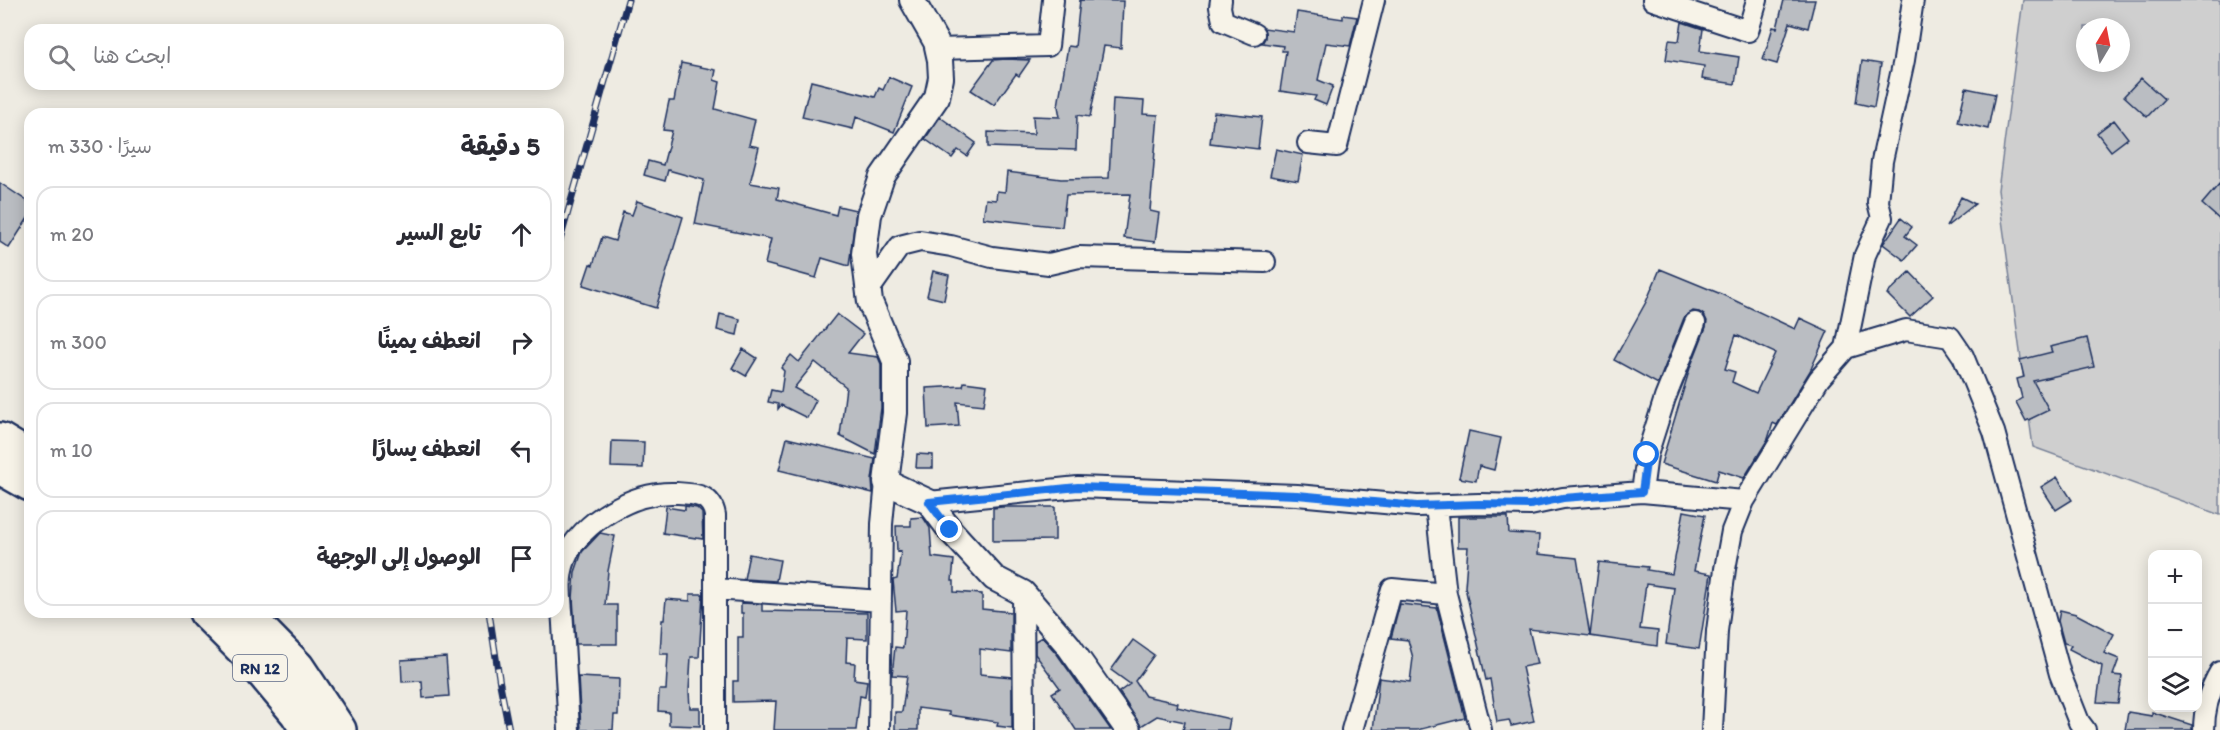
<!DOCTYPE html>
<html lang="ar">
<head>
<meta charset="utf-8">
<style>
  :root { --surface:#fff; --page:#f2f2f3; --text:#2b2b33; --muted:#7c7c81; --line:#e1e1e2 }
  body { margin:0; font-family:Itim,"Playpen Sans Arabic",sans-serif; background:var(--page); color:var(--text); direction:rtl }
  .controls { position:absolute; right:18px; bottom:18px; display:grid; overflow:hidden; border-radius:12px; box-shadow:0 3px 15px #0003 }
  .controls button { width:54px; height:54px; display:grid; place-items:center; padding:0; border:0; border-bottom:2px solid var(--line); background:var(--surface); color:var(--text); font:30px sans-serif }
  .compass { position:absolute; left:2076px; top:18px; width:54px; height:54px; border-radius:50%; background:var(--surface); box-shadow:0 3px 15px #0003; rotate:10deg }
  .stop { position:absolute; width:18px; height:18px; margin:-14px; border:4px solid #1a73e8; border-radius:50%; background:#fff }
  .stop.end { background:#1a73e8; border-color:#fff; box-shadow:0 2px 6px #0008 }
  .list { margin:0; padding:0; list-style:none }
  h2 { display:flex; justify-content:space-between; align-items:center; height:78px; margin:0; padding:0 24px; font-size:26px }
  h2 small { font-size:20px; font-weight:400; color:var(--muted) }
  .list li { display:grid; grid-template-columns:39px 1fr auto; gap:18px; align-items:center; box-sizing:border-box; height:96px; margin:0 12px 12px; padding:0 12px; border:2px solid var(--line); border-radius:18px }
  .list b { display:block; font-size:22px; white-space:nowrap }
  .list em { font-size:20px; font-style:normal; color:var(--muted) }
  .icon { flex:none; width:33px; height:33px; fill:none; stroke:currentColor; stroke-width:2; stroke-linecap:round; stroke-linejoin:round }
  .map { position:relative; flex:none; width:2220px; height:730px; overflow:hidden; direction:ltr }
  .search { position:absolute; background:var(--surface); box-shadow:0 3px 15px #0003; left:24px; top:24px; width:540px; height:66px; display:flex; align-items:center; gap:15px; box-sizing:border-box; padding:0 21px; border-radius:18px; color:var(--muted); font-size:22px }
  .panel { position:absolute; background:var(--surface); box-shadow:0 3px 15px #0003; left:24px; top:108px; width:540px; height:510px; border-radius:18px; direction:rtl }
  .map>svg:first-child { display:block }
  .green { fill:#cfcfcf; stroke:#757f96; stroke-width:1.5; fill-rule:evenodd }
  .building { fill:#babdc2; stroke:#1b2f5e; stroke-width:1.5; fill-rule:evenodd }
  .lines { fill:none; stroke-linecap:round; stroke-linejoin:round }
  .minor-casing { stroke:#1b2f5e; stroke-width:24 }
  .tertiary-casing { stroke:#1b2f5e; stroke-width:28 }
  .motorway-casing { stroke:#1b2f5e; stroke-width:38 }
  .minor { stroke:#f7f3e8; stroke-width:20 }
  .tertiary { stroke:#f7f3e8; stroke-width:24 }
  .motorway { stroke:#f7f3e8; stroke-width:33 }
  .rail-casing { stroke:#1b2f5e; stroke-width:7 }
  .rail { stroke:#f7f3e8; stroke-width:4.5; stroke-dasharray:14; stroke-linecap:butt }
  .route { stroke:#1a73e8; stroke-width:8 }
  .labels { text-anchor:middle; dominant-baseline:central; stroke-width:4.5; stroke-linejoin:round; paint-order:stroke }
  .shield { fill:#f7f3e8; stroke:#5d6a87; stroke-width:1.5 }
  .shield-label { font-size:16px; font-weight:bold; fill:#1b2f5e }
</style>
</head>
<body>
<div class="map">
<svg width="2220" height="730" viewBox="0 0 2220 730">
  <rect width="100%" height="100%" fill="#eeebe2"/>
  <filter id="ink" filterUnits="userSpaceOnUse"><feTurbulence type="fractalNoise" baseFrequency=".0167" numOctaves="2"/><feDisplacementMap in="SourceGraphic" scale="12" xChannelSelector="R" yChannelSelector="G"/><feConvolveMatrix kernelMatrix="1 2 1 2 8 2 1 2 1" color-interpolation-filters="sRGB"/></filter>
  <g filter="url(#ink)">
    <!-- green -->
    <path class="green" d="M2023,0H2220V515L2033,447L1998,190ZM2085,27H2121V63H2085Z"/>
    <!-- building -->
    <path class="building" d="M1080,0L1123,1L1121,48L1104,46L1090,117L1077,115L1076,150L988,147V132L1034,134L1033,116L1060,117L1058,106L1068,46L1075,47Z
      M1784,0H1815L1808,28L1790,23L1777,64L1763,60L1773,27L1777,28Z
      M1297,12L1343,19V15L1357,17L1350,46L1326,43L1318,80L1333,86L1326,105L1314,100L1316,96L1280,91L1286,51H1282L1283,46L1262,43L1265,38L1264,28L1294,32Z
      M1682,22L1703,29L1700,51L1739,57L1735,84L1702,79L1704,66L1666,60L1669,40L1679,41Z
      M1006,59L1030,60L1019,76L1016,74L994,105L971,90L993,60Z
      M1862,61L1881,64L1874,107L1856,103Z
      M681,63L716,70L714,80L720,82L715,109L755,120L749,145L759,147L750,183L779,188L777,199L836,215L838,206L856,210L849,266L822,258L816,278L765,264L771,239L695,224L704,180L668,170L665,181L644,175L648,161L663,165L672,131L663,130L669,101H674Z
      M889,77L912,87L894,132L856,117L853,129L802,117L811,81L875,97L879,88L883,90Z
      M2141,78L2164,99L2147,117L2124,96Z
      M1966,88L1995,94L1988,129L1958,122Z
      M1113,99L1144,101L1143,114L1158,115L1150,211L1159,213L1155,242L1124,238L1130,194L1066,195L1062,227L983,218L986,199L996,200L997,191L1005,192L1007,172L1061,179L1109,178Z
      M1214,112L1262,117L1258,149L1210,143Z
      M940,117L976,143L967,156L958,150L952,158L925,139Z
      M2114,120L2128,138L2111,151L2097,133Z
      M1276,149L1303,155L1298,181L1270,176Z
      M0,183L30,203V215L9,248L0,242Z
      M2220,183V220L2202,204Z
      M1961,197L1975,204L1946,227Z
      M637,201L683,217L656,308L583,285L590,264L593,265L602,237L615,241L623,212L632,215Z
      M1901,218L1912,227L1905,236L1917,245L1904,260L1883,244Z
      M1660,269L1721,294L1795,329L1800,318L1828,331L1810,371L1777,425L1773,423L1768,439L1744,478L1719,470L1716,481L1661,464L1690,368L1706,327L1707,321L1704,315L1699,312L1693,311L1684,318L1658,384L1614,360L1646,302ZM1736,335L1775,353L1756,393L1732,382L1735,372L1725,369Z
      M933,271L949,275L944,300L927,296Z
      M1910,272L1933,296L1910,317L1887,294Z
      M720,314L740,319L737,335L717,330Z
      M837,314L863,334L848,353L878,357L881,364V408L875,454L840,436L846,387L815,362L794,388L816,400L807,418L781,405L778,409V404L768,402L771,390L781,392L784,371L781,368L791,355L799,362Z
      M2087,338L2094,367L2033,381L2049,410L2026,421L2016,402L2022,398L2017,379L2024,377L2020,360L2052,352L2050,347Z
      M743,349L757,358L746,376L732,368Z
      M964,382L987,385L984,405L957,402L959,426L928,428L926,388L963,386Z
      M1469,431L1501,438L1494,470L1479,466L1476,481L1459,478Z
      M787,438L875,459L872,480L873,493L779,470Z
      M612,441L644,442L643,468L611,467Z
      M917,454L933,455V468H916Z
      M2057,477L2072,500L2056,510L2041,487Z
      M685,506L697,508L702,513L703,539L663,533L666,507L685,510Z
      M1002,507H1055V540L993,541V508Z
      M1684,511L1705,515L1694,571L1711,574L1699,649L1666,644L1674,588L1646,584L1640,629L1658,631L1657,646L1590,636L1599,562L1648,567L1647,570L1672,574Z
      M923,517L930,528L932,557L954,560L952,581H954V592L982,594V609L1011,612V653L980,649V674L1012,677V728L997,726L998,722L949,715V712L918,708V730H895V712H902L907,676L892,675L895,647L903,648L906,610L896,611L893,580L897,579L901,551L897,552L896,526H911V518Z
      M1458,517H1508L1509,533L1539,535L1538,554L1577,558L1590,636L1529,629L1537,664L1522,667L1534,721L1511,726L1509,720L1497,722L1490,679L1486,680L1465,587L1468,547H1458Z
      M600,533L615,536L608,571L605,605H617V644H576L573,598L575,572L582,552Z
      M749,554L780,560L776,581L744,579Z
      M690,594H703L699,657H691L689,691L690,708H700V726L669,725V712L658,711L659,690H666L668,654H660L662,620H664L666,599L690,601Z
      M741,603L762,604V611L867,613V639L847,638L846,662L855,663L854,679L867,681L865,697L860,696L856,730H774L776,701L733,702V681H738V637H743V613H741Z
      M1400,604L1437,608L1465,718L1417,730H1373L1379,678L1410,682L1413,658L1408,640L1391,638Z
      M2060,610L2076,614L2114,634L2104,653L2119,659L2113,675L2122,676L2118,703L2097,702L2102,666L2069,649L2071,645L2064,643L2058,621Z
      M1042,637L1057,654L1111,730H1076L1052,693L1060,688L1035,654V641Z
      M1133,640L1154,655L1135,681L1145,696L1178,703L1177,707L1230,719L1228,730H1183L1185,722L1157,716L1141,726L1119,692L1130,684L1111,670Z
      M446,657L449,696L423,698L422,681L402,682L401,660Z
      M578,677L619,679L618,715H614L613,730H581Z
      M2128,712L2152,716V712L2192,725V730H2125Z"/>
    <g class="lines">
      <defs>
        <path id="minor" d="M1221,0L1220,7L1223,21L1254,34
          M1653,0L1748,31L1757,0
          M937,49L1048,46L1053,0
          M1308,143L1337,146L1374,0
          M869,290L900,246L920,241L951,246L992,257L1049,264L1079,257L1265,262
          M1846,348L1865,255L1882,218L1878,202L1882,161L1904,60L1913,0
          M1642,492L1647,455L1665,398L1695,323
          M1744,501L1819,379L1846,348L1906,330L1950,337L1963,356L1994,432L2060,674L2079,722L2085,730
          M929,502L1078,487L1297,495L1417,506L1479,504L1530,505L1563,498L1642,492L1744,501L1732,531L1725,569L1717,631L1712,730
          M1436,506L1446,594L1481,730
          M715,589L881,601
          M1023,593L1024,730
          M569,730C567,695 565,660 563,624C562,604 557,580 565,560C572,540 592,522 611,511C631,499 653,492 676,493C695,494 711,494 715,515V730
          M879,730L882,524L886,482
          M1352,730L1392,589L1446,594
          M2204,730C2204,710 2210,689 2220,672"/>
        <path id="tertiary" d="M912,0L936,42L940,60L941,78L937,97L882,177L869,215L864,254L870,302L895,361V413L886,482L929,502L950,530L994,578L1023,593L1068,645L1128,730"/>
        <path id="motorway" d="M0,440L30,458
          M0,467L30,484
          M206,612L246,652L297,713L308,730
          M243,612L297,667L339,730"/>
      </defs>
      <!-- minor casing -->
      <use href="#minor" class="minor-casing"/>
      <!-- tertiary casing -->
      <use href="#tertiary" class="tertiary-casing"/>
      <!-- motorway casing -->
      <use href="#motorway" class="motorway-casing"/>
      <!-- minor -->
      <use href="#minor" class="minor"/>
      <!-- tertiary -->
      <use href="#tertiary" class="tertiary"/>
      <!-- motorway -->
      <use href="#motorway" class="motorway"/>
      <defs>
        <path id="rail" d="M558,247L628,0
          M489,612L500,684L509,730"/>
      </defs>
      <!-- rail casing -->
      <use href="#rail" class="rail-casing"/>
      <!-- rail -->
      <use href="#rail" class="rail"/>
    </g>
  </g>
  <g class="lines" filter="url(#ink)">
    <!-- route -->
    <path class="route" d="M950,530L929,502L1078,487L1297,495L1417,506L1479,504L1530,505L1563,498L1642,492L1647,455"/>
  </g>
  <g class="labels">
    <!-- shield labels -->
    <rect class="shield" x="233" y="655" width="54" height="26" rx="4.5"/>
    <g class="shield-label">
      <text x="260" y="668">RN 12</text>
    </g>
  </g>
</svg>
<div class="controls">
<button>+</button>
<button>−</button>
<button><svg class="icon" aria-label="layers" viewBox="0 0 24 24"><path d="M12 4l9 5-9 5-9-5zM3 14l9 5 9-5"/></svg></button>
</div>
<svg class="compass" viewBox="-18 -18 36 36"><path d="M0-13l5 13h-10z" fill="#e53935"/><path d="M0 13l5-13h-10z" fill="#7c7c81"/></svg>
<div class="stop" style="left:1647px;top:455px"></div>
<div class="stop end" style="left:950px;top:530px"></div>
<div class="search"><svg class="icon" aria-label="search" viewBox="0 0 24 24"><circle cx="10" cy="10" r="6"/><path d="M15 15l6 6"/></svg>ابحث هنا</div>
<section class="panel">
<h2>5 دقيقة<small>سيرًا · 330 m</small></h2>
<ul class="list">
<li><svg class="icon" aria-label="ahead" viewBox="0 0 24 24"><path d="M12 20V5M6 11l6-6 6 6"/></svg><div><b>تابع السير</b></div><em>20 m</em></li>
<li><svg class="icon" aria-label="right" viewBox="0 0 24 24"><path d="M7 20v-9h11M14 6l5 5-5 5"/></svg><div><b>انعطف يمينًا</b></div><em>300 m</em></li>
<li><svg class="icon" aria-label="left" viewBox="0 0 24 24"><path d="M17 20v-9H6M10 6l-5 5 5 5"/></svg><div><b>انعطف يسارًا</b></div><em>10 m</em></li>
<li><svg class="icon" aria-label="arrive" viewBox="0 0 24 24"><path d="M6 21V4h12l-3 4 3 4H6"/></svg><div><b>الوصول إلى الوجهة</b></div></li>
</ul>
</section>
</div>
</body>
</html>
